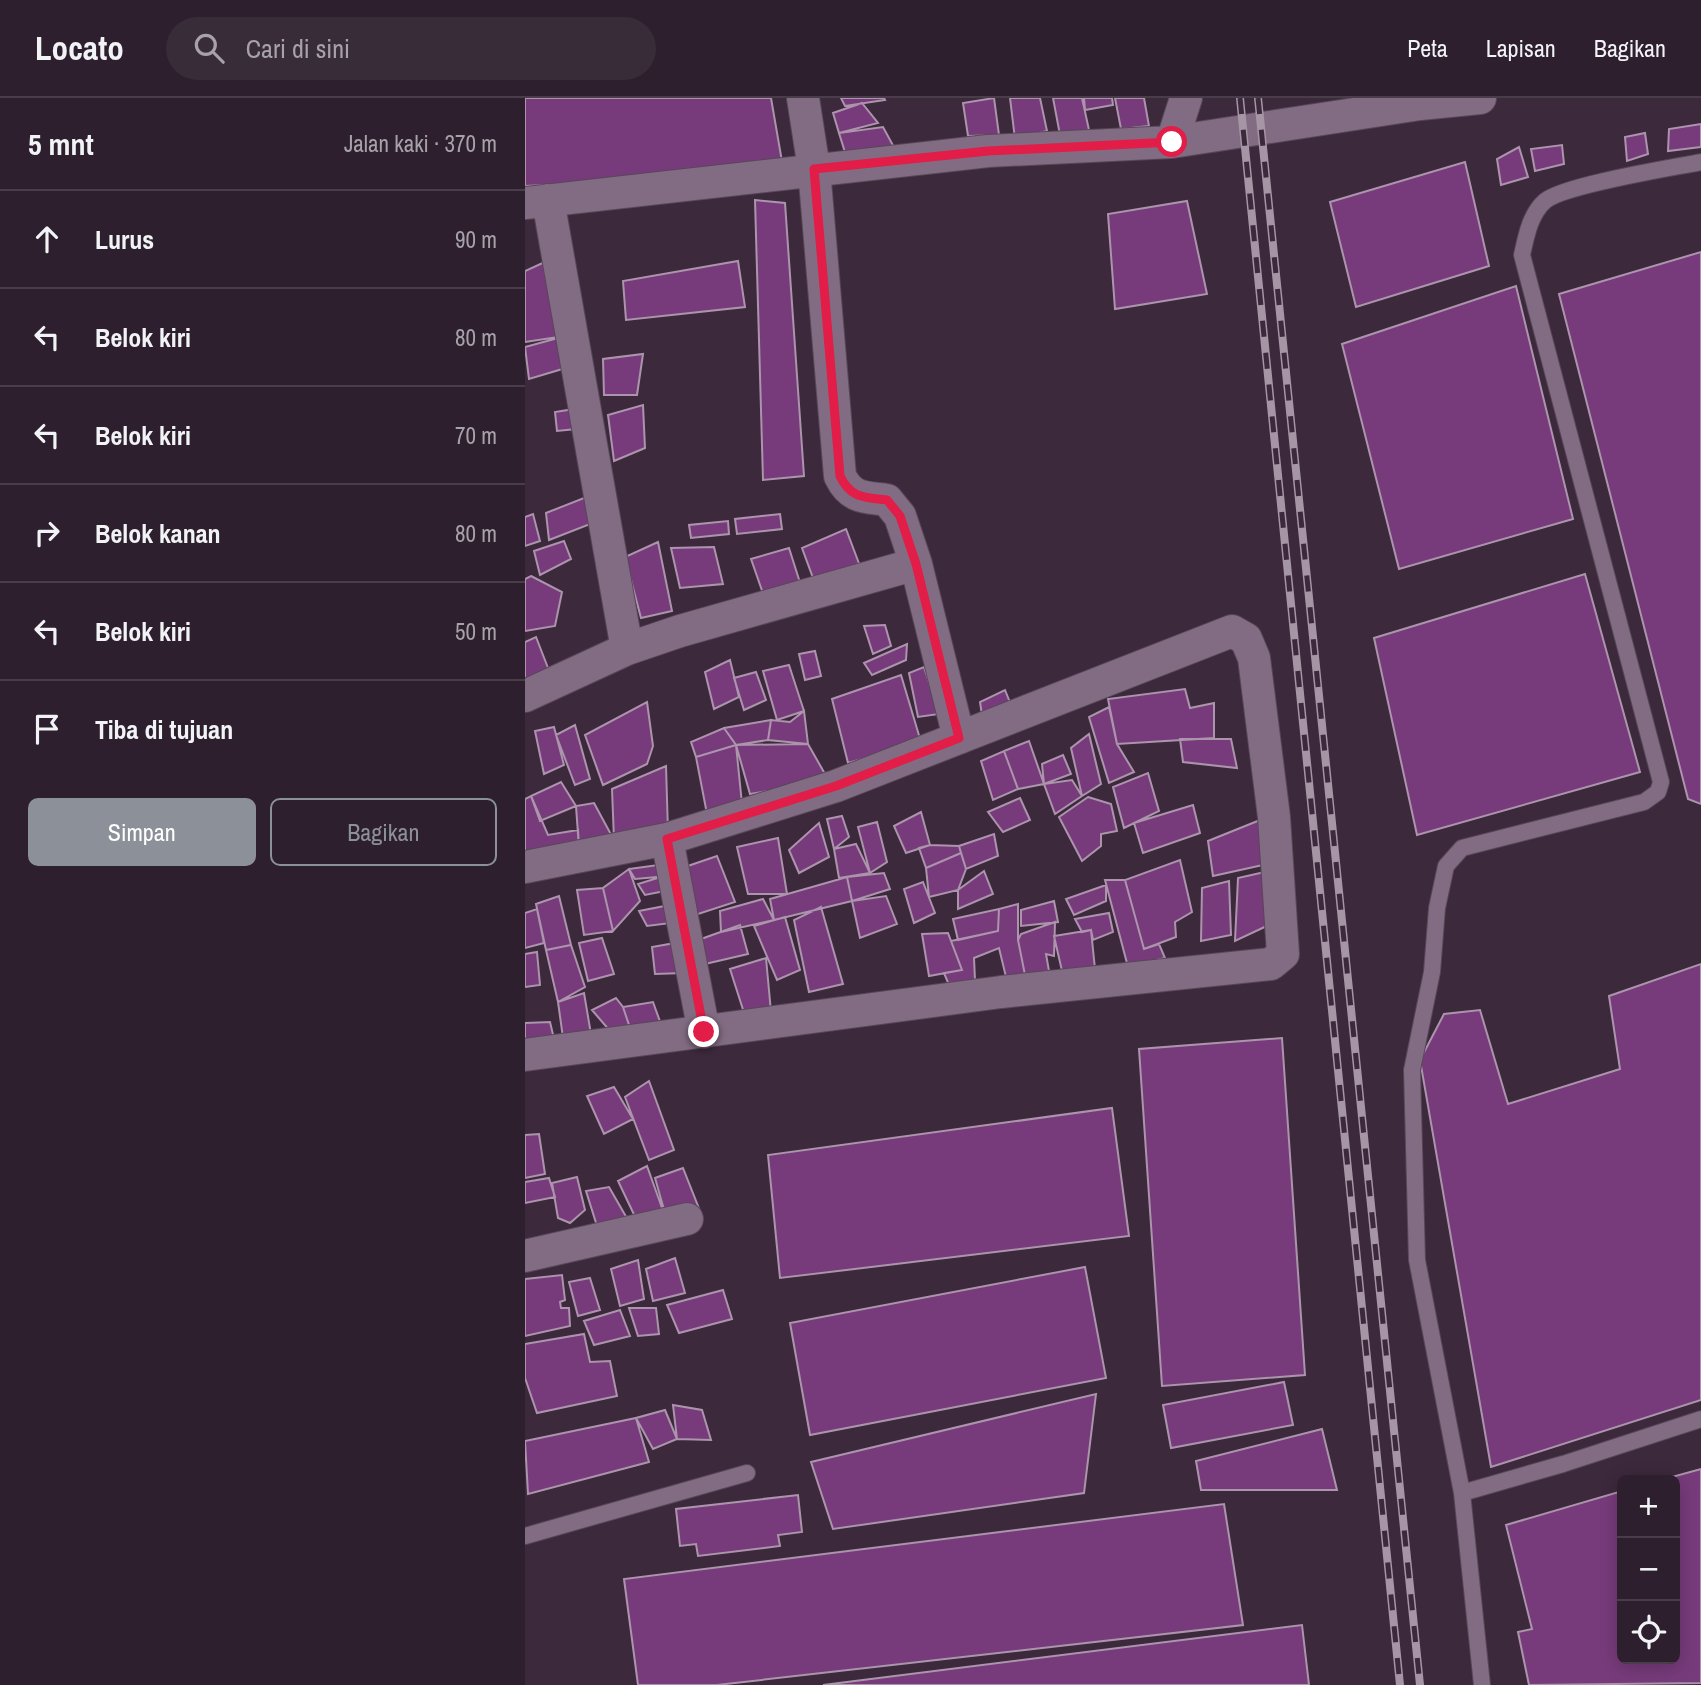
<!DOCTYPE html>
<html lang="id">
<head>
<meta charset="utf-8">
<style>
  :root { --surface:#2d1f2d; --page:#392c39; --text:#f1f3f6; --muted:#a7a2aa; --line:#483d49; --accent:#8c9099 }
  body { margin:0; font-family:"Archivo Narrow",sans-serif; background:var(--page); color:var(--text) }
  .controls { position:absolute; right:21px; bottom:21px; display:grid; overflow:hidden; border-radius:10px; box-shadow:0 4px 18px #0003 }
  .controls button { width:63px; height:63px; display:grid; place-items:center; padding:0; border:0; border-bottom:2px solid var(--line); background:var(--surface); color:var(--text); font:35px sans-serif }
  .stop { position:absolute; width:21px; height:21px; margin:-16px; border:5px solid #e11d48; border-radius:50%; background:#fff }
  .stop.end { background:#e11d48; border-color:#fff; box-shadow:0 2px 7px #0008 }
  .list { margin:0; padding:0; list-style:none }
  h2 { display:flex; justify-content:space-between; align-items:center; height:91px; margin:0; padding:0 28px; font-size:30px }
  h2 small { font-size:23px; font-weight:400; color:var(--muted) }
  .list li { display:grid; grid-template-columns:46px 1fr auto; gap:21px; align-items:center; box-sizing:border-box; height:98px; padding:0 28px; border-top:2px solid var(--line) }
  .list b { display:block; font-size:26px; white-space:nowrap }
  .list em { font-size:23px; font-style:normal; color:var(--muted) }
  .actions { display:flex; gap:14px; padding:21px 28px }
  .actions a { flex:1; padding:16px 0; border:2px solid var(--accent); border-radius:10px; text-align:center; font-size:24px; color:var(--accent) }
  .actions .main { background:var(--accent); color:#fff }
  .icon { flex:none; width:38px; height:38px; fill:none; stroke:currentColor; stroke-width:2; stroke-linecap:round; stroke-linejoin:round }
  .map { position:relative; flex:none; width:1176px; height:1587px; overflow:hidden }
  header { display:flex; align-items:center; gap:42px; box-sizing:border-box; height:98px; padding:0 35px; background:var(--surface); border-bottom:2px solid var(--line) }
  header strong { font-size:33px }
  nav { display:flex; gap:38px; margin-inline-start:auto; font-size:24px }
  .search { width:490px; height:63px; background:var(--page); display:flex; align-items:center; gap:18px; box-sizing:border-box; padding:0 24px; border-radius:38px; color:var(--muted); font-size:26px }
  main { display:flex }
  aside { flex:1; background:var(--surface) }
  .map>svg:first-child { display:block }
  .building { fill:#773b7b; stroke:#ab94ac; stroke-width:2 }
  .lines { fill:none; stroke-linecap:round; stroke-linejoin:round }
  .lane-casing { stroke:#574758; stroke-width:18 }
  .street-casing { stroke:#574758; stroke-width:34 }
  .lane { stroke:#826c83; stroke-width:16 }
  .street { stroke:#826c83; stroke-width:32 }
  .rail-casing { stroke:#a595a5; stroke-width:8 }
  .rail { stroke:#3c293c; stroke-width:5; stroke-dasharray:16; stroke-linecap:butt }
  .route { stroke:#e11d48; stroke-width:9 }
</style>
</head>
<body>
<header>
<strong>Locato</strong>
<div class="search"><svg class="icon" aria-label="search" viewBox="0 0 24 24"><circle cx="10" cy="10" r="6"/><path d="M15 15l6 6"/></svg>Cari di sini</div>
<nav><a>Peta</a><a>Lapisan</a><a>Bagikan</a></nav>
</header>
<main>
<aside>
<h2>5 mnt<small>Jalan kaki · 370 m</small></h2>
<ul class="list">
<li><svg class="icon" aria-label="ahead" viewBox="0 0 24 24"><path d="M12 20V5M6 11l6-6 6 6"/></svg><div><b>Lurus</b></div><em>90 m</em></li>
<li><svg class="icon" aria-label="left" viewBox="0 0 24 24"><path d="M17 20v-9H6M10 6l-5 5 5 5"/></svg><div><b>Belok kiri</b></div><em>80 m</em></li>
<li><svg class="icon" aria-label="left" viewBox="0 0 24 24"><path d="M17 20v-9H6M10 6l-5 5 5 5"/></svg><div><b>Belok kiri</b></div><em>70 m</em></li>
<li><svg class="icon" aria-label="right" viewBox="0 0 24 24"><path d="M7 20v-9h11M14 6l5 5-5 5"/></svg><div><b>Belok kanan</b></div><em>80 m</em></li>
<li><svg class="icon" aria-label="left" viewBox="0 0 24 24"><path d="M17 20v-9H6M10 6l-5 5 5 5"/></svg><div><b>Belok kiri</b></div><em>50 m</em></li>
<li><svg class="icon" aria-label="arrive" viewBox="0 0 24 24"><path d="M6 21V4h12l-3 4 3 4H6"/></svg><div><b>Tiba di tujuan</b></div></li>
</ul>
<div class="actions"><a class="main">Simpan</a><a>Bagikan</a></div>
</aside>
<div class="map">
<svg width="1176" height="1587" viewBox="0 0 1176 1587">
  <rect width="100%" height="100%" fill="#3c293c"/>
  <!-- building -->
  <path class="building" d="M0,0H246L259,75L0,88Z
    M316,0H359L360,2L320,8Z
    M469,0L474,37L443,38L438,5Z
    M485,0H515L522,33L490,41Z
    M528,0H557L564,32L535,37Z
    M559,0H587L588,7L560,12Z
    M590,0H619L624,28L596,31Z
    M337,5L353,25L314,35L308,15Z
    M1176,26V49L1143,53L1144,31Z
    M358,29L370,51L323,64L314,35Z
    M1120,35L1123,56L1102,63L1100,39Z
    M1037,47L1039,66L1010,73L1006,51Z
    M994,49L1003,79L976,87L972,61Z
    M940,64L964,168L831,209L805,104Z
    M230,102L260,105L279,378L238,382Z
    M662,103L682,196L590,211L583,116Z
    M1176,154V706L1163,701L1034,196Z
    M22,163L40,238L0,244V173Z
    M213,163L220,209L101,222L98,183Z
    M991,188L1048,421L874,471L817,246Z
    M33,240L44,269L4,281L0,249Z
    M118,256L112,297H79L78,261Z
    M118,307L120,350L89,363L83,317Z
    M49,311L51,331L32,333L30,314Z
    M64,398L73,423L24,442L21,415Z
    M8,416L15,443L0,448V419Z
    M255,416L257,431L212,436L210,421Z
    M203,423L204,436L166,440L164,427Z
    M321,431L338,476L291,488L277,450Z
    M39,443L46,461L15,477L9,453Z
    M133,444L147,513L116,520L100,459Z
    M189,449L198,486L155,490L146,450Z
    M264,450L278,494L241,504L226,461Z
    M1060,476L1115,674L892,737L849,540Z
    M6,478L37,494L30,528L0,533V481Z
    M360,527L366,548L348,556L339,528Z
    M11,539L25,575L0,583V544Z
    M382,546L381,562L347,577L339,565Z
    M290,553L296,578L280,582L274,556Z
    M205,562L214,599L189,611L180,574Z
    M264,567L279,613L252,622L238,573Z
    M399,569L414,616L393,619L384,575Z
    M231,574L241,602L219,612L209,580Z
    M376,577L396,644L323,665L307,601Z
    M660,591L665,610L689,605V640L592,646L583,601Z
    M480,592L488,612L458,624L455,604Z
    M122,604L128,648L122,666L78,687L60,637Z
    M584,609L592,646L609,674L584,685L564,619Z
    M279,613L283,646L243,642L246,622L265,624Z
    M246,622L243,642L211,647L199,630Z
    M50,627L65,681L50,687L31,637Z
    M29,629L39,667L19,676L10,633Z
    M199,630L211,647L171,659L166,644Z
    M564,636L576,686L557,698L546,650Z
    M655,641H706L712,670L658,664Z
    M504,643L519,686L493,691L479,653Z
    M283,646L304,683L225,696L211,647Z
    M211,647L217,706L182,716L171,659Z
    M479,653L493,691L468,702L456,663Z
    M538,657L546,676L519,686L517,666Z
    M141,668L143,734L89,742L87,691Z
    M623,675L634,713L599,730L588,689Z
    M547,682L557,698L530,716L519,686Z
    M36,684L51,708L15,723L6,698Z
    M6,698L23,737L53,732L54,750L0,760V701Z
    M563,699L586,706L592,733L576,736V748L557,763L534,719Z
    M495,700L505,722L478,734L463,714Z
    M69,705L89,742L54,750L51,708Z
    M668,707L675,735L618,755L609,725Z
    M396,714L405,747L381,755L369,728Z
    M317,718L324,739L309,751L302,721Z
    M745,718L747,765L688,778L683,743Z
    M352,724L362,764L345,775L333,729Z
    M294,725L304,759L274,775L264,752Z
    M469,736L473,758L441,771L434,748Z
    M253,740L262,796H223L212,749Z
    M331,746L345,775L314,780L309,751Z
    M405,747L434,748L436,755L401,770L394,750Z
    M436,755L441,771L433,792L404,799L401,770Z
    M192,758L210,804L167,818L154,771Z
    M655,762L667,814L650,824L651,839L619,851L600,782Z
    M140,766L143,778L110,781L104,771Z
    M104,771L115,803L88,833L78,790Z
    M459,773L468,796L433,811V792Z
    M744,773L746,826L710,843L713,780Z
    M359,775L365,791L327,803L322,779Z
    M139,778L145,792L120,797L113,786Z
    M322,779L327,803L249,822L245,801Z
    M580,782H600L619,851L634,846L640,860L603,869Z
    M704,783L706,837L676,843L677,790Z
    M398,784L410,815L389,825L379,791Z
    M581,787V803L549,817L541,801Z
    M78,790L88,833L59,837L52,792Z
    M34,798L46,847L21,852L11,806Z
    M361,798L372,826L335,840L327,803Z
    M238,801L249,822L196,834L195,813Z
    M529,803L533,824L496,828V812Z
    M150,806L154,824L122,828L114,813Z
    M493,806V842L500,877L481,879L474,850L449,860L450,882L424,887L419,875L437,872L426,843L473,833L474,811Z
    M296,809L318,886L284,894L269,822Z
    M12,811L19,845L0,850V815Z
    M474,811L473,833L433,842L428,821Z
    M584,815L588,834L568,842L566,832L557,834L550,821Z
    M260,819L275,872L252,882L229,828Z
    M530,824L529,858L521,856L524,873L500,877L493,842L496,836Z
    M215,827L223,856L180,866L176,841Z
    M566,832L570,871L537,873L529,838Z
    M423,835L437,872L404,878L397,836Z
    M77,840L89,876L63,883L54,845Z
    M150,845L158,875L130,876L127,849Z
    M46,847L60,889L33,904L21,852Z
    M12,854L15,887L0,889V856Z
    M241,860L246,914L221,921L205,871Z
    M1176,866V1302L966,1369L895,962L919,916L955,912L983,1006L1095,971L1084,898Z
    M59,895L67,942L39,947L33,904Z
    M91,900L98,909L106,933L91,940L67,912Z
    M128,904L137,929L106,933L98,909Z
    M25,924L31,949L0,952V925Z
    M757,940L780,1277L637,1288L614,951Z
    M124,983L149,1052L124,1062L100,999Z
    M89,989L108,1021L79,1036L62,998Z
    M587,1010L604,1138L255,1180L243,1057Z
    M14,1036L20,1076L0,1080V1037Z
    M122,1068L141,1121L114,1127L93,1083Z
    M158,1070L175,1113L143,1126L130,1080Z
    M52,1079L60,1112L45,1125L33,1120L27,1085Z
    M24,1080L30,1099L0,1105V1084Z
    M84,1089L103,1122L72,1128L61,1093Z
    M150,1160L160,1195L128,1203L121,1171Z
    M113,1162L119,1201L95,1208L86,1171Z
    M560,1169L581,1280L285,1337L265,1225Z
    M37,1177L40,1202L35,1204L36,1210H44L45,1228L0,1238V1181Z
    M65,1180L75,1212L53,1218L44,1184Z
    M198,1192L207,1221L154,1235L142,1207Z
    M104,1210H131L134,1236L113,1238Z
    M95,1212L105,1238L69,1247L59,1223Z
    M59,1236L65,1264L85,1263L92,1298L12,1315L0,1280V1246Z
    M759,1284L768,1327L646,1350L638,1307Z
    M571,1296L559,1395L308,1431L286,1364Z
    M148,1307L177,1312L186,1342L152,1341Z
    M140,1312L152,1341L128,1351L111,1320Z
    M111,1320L124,1364L3,1396L0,1343Z
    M797,1331L812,1392H676L671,1363Z
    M1176,1371V1585L1004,1587L993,1534L1007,1531L981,1427L1097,1393V1561H1150V1382H1136Z
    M273,1397L277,1434L253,1437L255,1448L173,1458L171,1446L155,1448L151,1411Z
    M699,1406L718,1527L192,1587H113L99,1481Z
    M777,1527L784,1587H298Z"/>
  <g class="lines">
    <defs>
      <path id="lane" d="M937,1395L1038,1366L1176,1321
        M0,1438L222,1375
        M957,1587L937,1395L892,1162L887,972L907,874L912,810L921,768L937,750L1119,704L1133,694L1136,684L997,157C1001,139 1005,116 1020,103C1039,87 1146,70 1176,64"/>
      <path id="street" d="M278,0L289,71L315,378C326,401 340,399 362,402L375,418L391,466L434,640
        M647,44L661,0
        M23,102L102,551
        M0,105L463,53L647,44L895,6L955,0
        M0,598L102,551L155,533L391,466
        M142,741L179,934
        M0,769L142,741L311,688L707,533L721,541L729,560L749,719L758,856L746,866L476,894L0,957
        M0,1158L162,1121"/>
    </defs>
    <!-- lane casing -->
    <use href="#lane" class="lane-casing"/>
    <!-- street casing -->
    <use href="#street" class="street-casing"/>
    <!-- lane -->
    <use href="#lane" class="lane"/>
    <!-- street -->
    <use href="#street" class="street"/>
    <defs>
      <path id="rail" d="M715,0L875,1587
        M733,0L895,1587"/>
    </defs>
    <!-- rail casing -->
    <use href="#rail" class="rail-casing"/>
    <!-- rail -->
    <use href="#rail" class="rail"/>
  </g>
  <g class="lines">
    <!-- route -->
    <path class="route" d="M179,934L142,741L311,688L434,640L391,466L375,418L362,402C340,399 326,401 315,378L289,71L463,53L647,44"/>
  </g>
</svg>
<div class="controls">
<button>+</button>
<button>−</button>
<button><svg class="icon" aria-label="locate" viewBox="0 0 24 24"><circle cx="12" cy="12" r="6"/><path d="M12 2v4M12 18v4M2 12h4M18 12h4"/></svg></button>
</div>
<div class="stop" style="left:647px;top:44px"></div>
<div class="stop end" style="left:179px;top:934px"></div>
</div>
</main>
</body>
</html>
